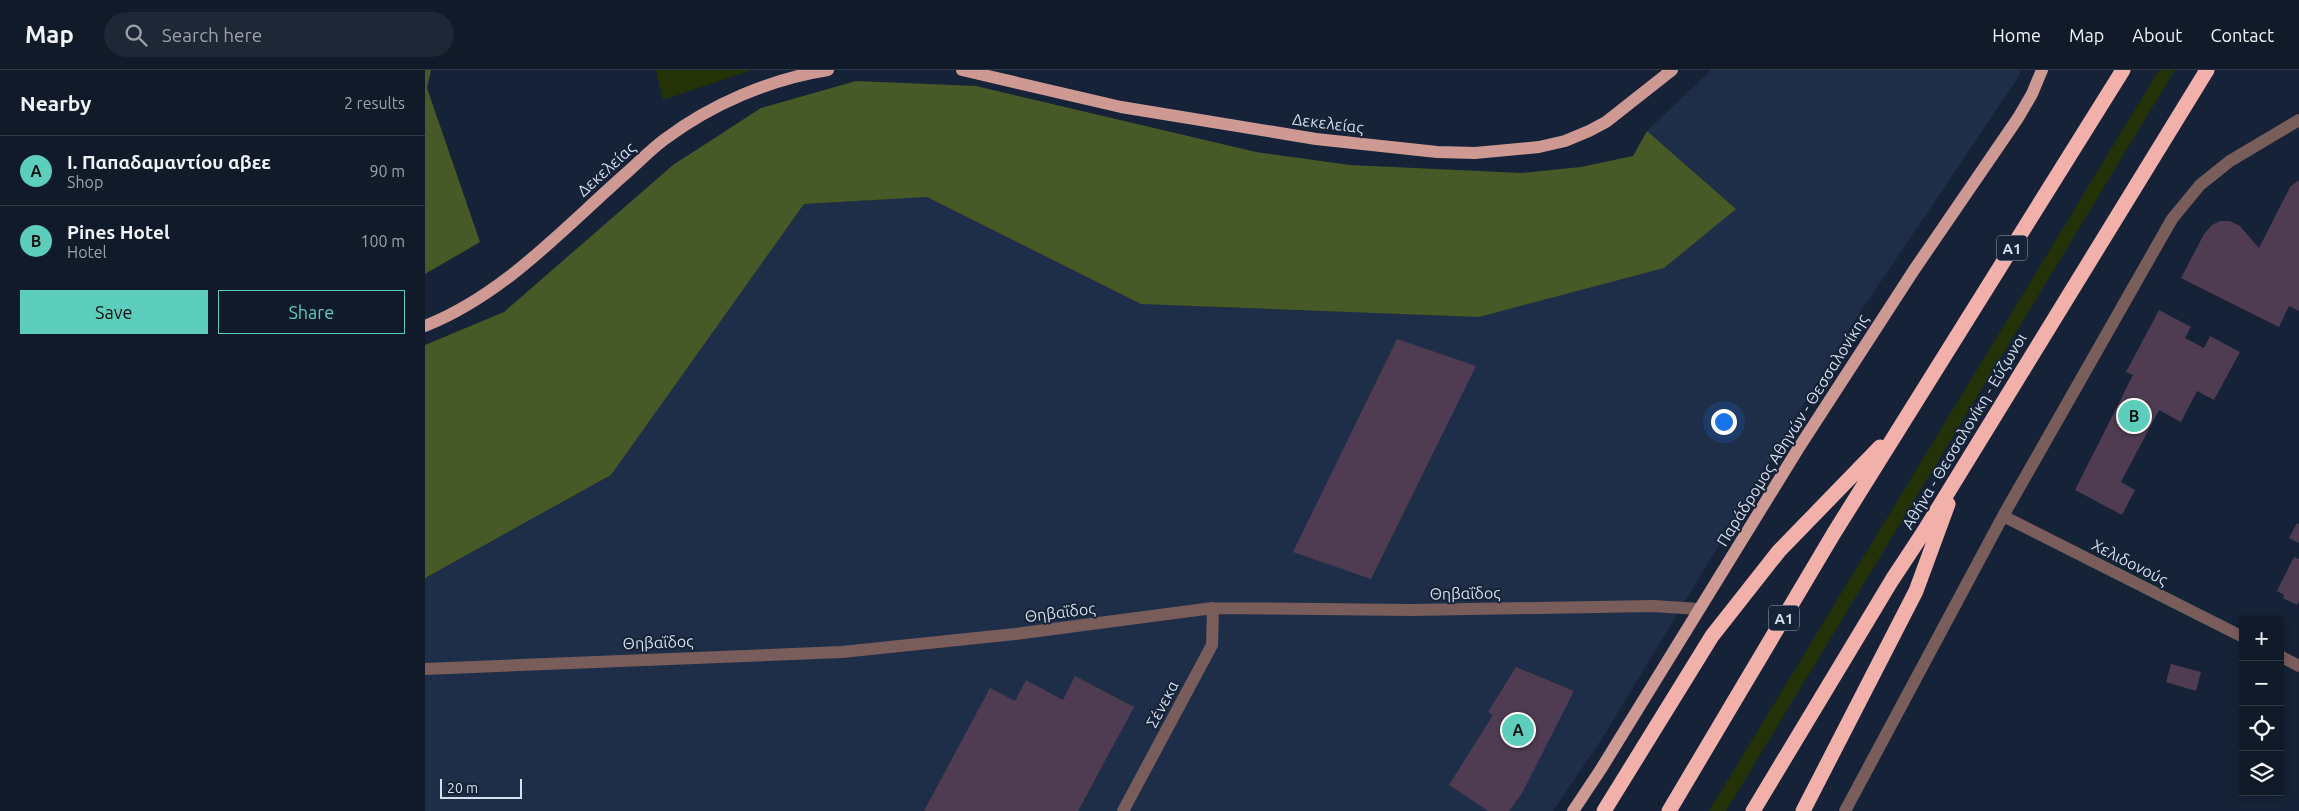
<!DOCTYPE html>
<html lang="en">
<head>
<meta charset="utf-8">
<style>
  :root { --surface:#101a29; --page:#1e2735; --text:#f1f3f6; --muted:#9ca1a8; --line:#303846; --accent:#5ccebb }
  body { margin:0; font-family:Ubuntu,sans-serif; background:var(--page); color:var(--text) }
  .controls { position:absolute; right:15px; bottom:15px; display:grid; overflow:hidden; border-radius:0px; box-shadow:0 2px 8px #0003 }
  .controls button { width:45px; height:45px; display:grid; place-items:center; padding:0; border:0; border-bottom:1px solid var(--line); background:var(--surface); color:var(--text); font:25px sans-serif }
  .scale { position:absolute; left:15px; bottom:12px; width:82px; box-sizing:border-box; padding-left:5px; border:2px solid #d6dfed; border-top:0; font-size:14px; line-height:18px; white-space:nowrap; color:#d6dfed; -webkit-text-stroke:4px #152237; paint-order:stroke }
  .you { position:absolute; left:1298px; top:351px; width:18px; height:18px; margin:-12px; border:4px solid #fff; border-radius:50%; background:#1a73e8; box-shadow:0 0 0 8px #1a73e833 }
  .badge { display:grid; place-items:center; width:32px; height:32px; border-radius:50%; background:var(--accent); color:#111; font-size:16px; font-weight:700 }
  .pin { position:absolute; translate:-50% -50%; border:2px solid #fff; box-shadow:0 1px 5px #0006 }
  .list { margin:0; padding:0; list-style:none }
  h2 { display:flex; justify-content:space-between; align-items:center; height:65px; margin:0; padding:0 20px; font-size:21px }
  h2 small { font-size:16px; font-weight:400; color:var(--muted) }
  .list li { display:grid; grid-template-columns:32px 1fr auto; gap:15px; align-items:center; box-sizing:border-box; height:70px; padding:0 20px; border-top:1px solid var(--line) }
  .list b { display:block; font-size:19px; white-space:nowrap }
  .list p { margin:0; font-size:16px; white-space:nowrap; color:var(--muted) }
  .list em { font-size:16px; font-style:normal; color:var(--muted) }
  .actions { display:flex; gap:10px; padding:15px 20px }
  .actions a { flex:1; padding:11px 0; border:1px solid var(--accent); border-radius:0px; text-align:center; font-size:18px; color:var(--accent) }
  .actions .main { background:var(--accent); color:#111 }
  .icon { flex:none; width:28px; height:28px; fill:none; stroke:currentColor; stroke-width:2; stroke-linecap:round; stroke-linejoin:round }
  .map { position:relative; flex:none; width:1874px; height:741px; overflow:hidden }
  header { display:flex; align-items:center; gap:30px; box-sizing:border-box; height:70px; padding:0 25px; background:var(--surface); border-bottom:1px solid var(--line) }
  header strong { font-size:24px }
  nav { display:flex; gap:28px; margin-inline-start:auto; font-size:18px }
  .search { width:350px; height:45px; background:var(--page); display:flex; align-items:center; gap:12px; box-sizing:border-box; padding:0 18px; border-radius:28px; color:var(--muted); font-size:19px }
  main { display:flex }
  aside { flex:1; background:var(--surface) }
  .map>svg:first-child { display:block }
  .built { fill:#1f2e48 }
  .green { fill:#243207 }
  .forest { fill:#475927 }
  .building { fill:#4f3c52 }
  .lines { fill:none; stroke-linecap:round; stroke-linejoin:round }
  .minor { stroke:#785d5b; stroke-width:12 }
  .major { stroke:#ce9893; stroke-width:12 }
  .highway { stroke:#f1b0aa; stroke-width:15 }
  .labels { text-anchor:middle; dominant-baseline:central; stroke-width:4; stroke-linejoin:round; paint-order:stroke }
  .shield { fill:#152237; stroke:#9ca6b6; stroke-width:1 }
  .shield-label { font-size:15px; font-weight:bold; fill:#d6dfed }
  .street-label { font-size:16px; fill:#d6dfed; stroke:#152237 }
</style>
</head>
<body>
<header>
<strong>Map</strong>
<div class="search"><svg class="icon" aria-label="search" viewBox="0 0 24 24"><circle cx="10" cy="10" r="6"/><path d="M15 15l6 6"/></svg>Search here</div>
<nav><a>Home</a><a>Map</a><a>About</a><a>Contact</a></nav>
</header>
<main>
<aside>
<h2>Nearby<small>2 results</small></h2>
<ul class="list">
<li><span class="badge">A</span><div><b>Ι. Παπαδαμαντίου αβεε</b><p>Shop</p></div><em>90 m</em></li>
<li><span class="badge">B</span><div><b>Pines Hotel</b><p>Hotel</p></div><em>100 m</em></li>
</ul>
<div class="actions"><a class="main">Save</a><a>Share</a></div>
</aside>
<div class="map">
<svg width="1874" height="741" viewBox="0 0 1874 741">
  <rect width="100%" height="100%" fill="#152237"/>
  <!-- built -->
  <path class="built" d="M1286,0H1596L1594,6L1428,253L1178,667L1128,741H0V508L186,405L379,134L502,127L716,234L1054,247L1311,139L1222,61Z"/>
  <!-- green -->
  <path class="green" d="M231,0H327L238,30Z
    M1734,0H1750L1301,741H1284Z"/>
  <!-- forest -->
  <path class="forest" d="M0,0H6L2,18L55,172L0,204Z
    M431,11L551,16L831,82L925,95L1097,103L1156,97L1208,86L1222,61L1311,139L1239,198L1054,247L716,234L502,127L379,134L186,405L0,508V275L79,242L248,95L336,38Z"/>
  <!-- building -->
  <path class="building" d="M1874,110V241L1864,236L1854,257L1756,208L1779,164L1787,155L1795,151H1805L1815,156L1834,178L1865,117Z
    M1734,240L1766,257L1760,268L1779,278L1785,266L1815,282L1789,330L1772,321L1756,352L1734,340L1696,412L1710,420L1697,445L1650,420L1708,305L1701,302Z
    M972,269L1051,296L946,509L868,482Z
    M1872,453L1874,454V473L1864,468Z
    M1869,487L1874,489V531L1872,535L1858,528L1859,525L1852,521Z
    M1746,594L1776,602L1771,621L1741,612Z
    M1091,597L1149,621L1097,723L1084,741H1063L1024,715L1068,645L1063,642Z
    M650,606L709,637L653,741H499L565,618L590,631L601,610L638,630Z"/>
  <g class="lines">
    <!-- minor -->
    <path class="minor" d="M1578,446L1818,567
      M1855,586L1874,596
      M0,599L417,582L590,564L788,538L987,540L1228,536L1274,539
      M698,741L787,575L788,538
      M1420,741L1578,446L1747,149L1775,115L1805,91L1874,50"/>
    <!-- major -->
    <path class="major" d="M537,0L696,37L891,69L1012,82L1050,83L1114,77L1140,71L1164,61L1181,52L1247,0
      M0,256C78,225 136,161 198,106C212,94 225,80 240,69C287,34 345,9 403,0
      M1148,741L1176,699L1373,379L1489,200L1593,48L1607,24L1617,0"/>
    <!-- highway -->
    <path class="highway" d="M1179,741L1287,566L1354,481L1455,377
      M1244,741L1409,463L1698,0
      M1328,741L1467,510L1498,463L1782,0
      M1378,741L1491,521L1523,434"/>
  </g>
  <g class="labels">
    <!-- shield labels -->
    <g class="shield">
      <rect x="1572" y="165.5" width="30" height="25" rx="4"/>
      <rect x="1344" y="535.5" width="30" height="25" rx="4"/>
    </g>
    <g class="shield-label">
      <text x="1587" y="178">Α1</text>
      <text x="1359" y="548">Α1</text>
    </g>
    <!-- street labels -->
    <g class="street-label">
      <text transform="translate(903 53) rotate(7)">Δεκελείας</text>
      <text transform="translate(181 99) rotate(-42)">Δεκελείας</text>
      <text transform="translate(1367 360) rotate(-58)">Παράδρομος Αθηνών - Θεσσαλονίκης</text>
      <text transform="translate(1539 361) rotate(-59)">Αθήνα - Θεσσαλονίκη - Εύζωνοι</text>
      <text transform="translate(1705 492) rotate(27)">Χελιδονούς</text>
      <text transform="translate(1040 523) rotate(-1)">Θηβαΐδος</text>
      <text transform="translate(635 542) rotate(-7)">Θηβαΐδος</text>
      <text transform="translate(233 572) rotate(-2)">Θηβαΐδος</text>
      <text transform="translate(737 634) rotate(-62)">Σένεκα</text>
    </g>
  </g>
</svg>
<div class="controls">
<button>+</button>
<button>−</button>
<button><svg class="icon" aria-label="locate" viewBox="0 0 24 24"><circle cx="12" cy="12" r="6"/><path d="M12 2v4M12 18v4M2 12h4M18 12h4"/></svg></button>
<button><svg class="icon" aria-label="layers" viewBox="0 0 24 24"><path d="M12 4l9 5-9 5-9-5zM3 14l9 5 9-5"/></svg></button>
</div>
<div class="scale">20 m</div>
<div class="you"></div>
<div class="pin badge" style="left:1093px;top:660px">A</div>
<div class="pin badge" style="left:1709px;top:346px">B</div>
</div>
</main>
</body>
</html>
